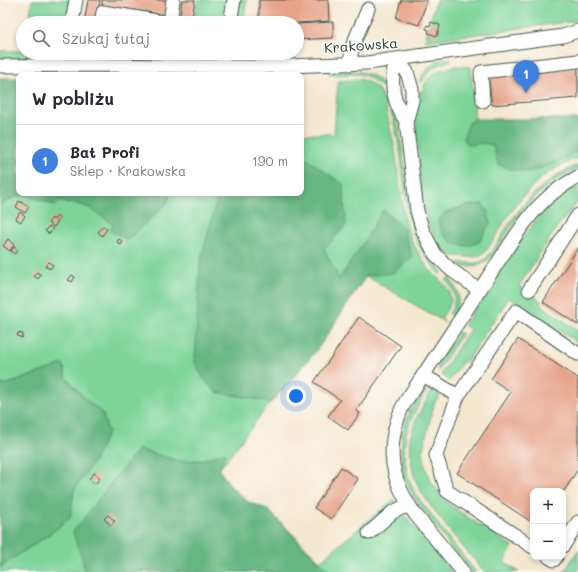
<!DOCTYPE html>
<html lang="pl">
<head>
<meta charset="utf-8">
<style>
  :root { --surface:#fff; --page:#f2f2f3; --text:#2b2b33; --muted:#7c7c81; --line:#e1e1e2; --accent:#d93025 }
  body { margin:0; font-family:Mali,sans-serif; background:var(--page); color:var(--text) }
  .controls { position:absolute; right:12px; bottom:12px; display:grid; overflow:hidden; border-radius:8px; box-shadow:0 2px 6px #0003 }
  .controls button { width:36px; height:36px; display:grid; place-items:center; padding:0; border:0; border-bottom:1px solid var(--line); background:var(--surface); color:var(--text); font:20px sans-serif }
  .you { position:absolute; left:296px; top:396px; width:14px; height:14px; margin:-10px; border:3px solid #fff; border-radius:50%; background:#1a73e8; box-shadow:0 0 0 6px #1a73e833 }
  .badge { display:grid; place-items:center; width:26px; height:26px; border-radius:50%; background:var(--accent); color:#fff; font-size:13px; font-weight:700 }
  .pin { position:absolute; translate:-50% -33px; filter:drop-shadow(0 1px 2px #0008) }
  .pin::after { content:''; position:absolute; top:21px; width:14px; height:12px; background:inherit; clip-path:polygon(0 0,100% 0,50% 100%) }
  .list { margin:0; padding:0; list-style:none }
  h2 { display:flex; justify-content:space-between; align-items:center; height:52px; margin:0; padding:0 16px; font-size:17px }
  h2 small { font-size:13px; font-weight:400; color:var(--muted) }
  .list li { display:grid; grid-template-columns:26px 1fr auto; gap:12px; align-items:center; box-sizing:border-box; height:72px; padding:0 16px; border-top:1px solid var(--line) }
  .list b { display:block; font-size:15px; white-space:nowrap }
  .list p { margin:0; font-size:13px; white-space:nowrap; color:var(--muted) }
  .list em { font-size:13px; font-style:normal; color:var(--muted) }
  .icon { flex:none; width:22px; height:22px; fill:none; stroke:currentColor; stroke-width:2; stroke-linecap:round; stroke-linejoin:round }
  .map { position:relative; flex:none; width:578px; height:572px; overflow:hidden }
  .search { position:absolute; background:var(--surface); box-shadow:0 2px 6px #0003; left:16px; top:16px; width:288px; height:44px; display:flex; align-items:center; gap:10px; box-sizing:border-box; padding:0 14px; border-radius:22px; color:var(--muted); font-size:15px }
  .panel { position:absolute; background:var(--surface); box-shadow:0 2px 6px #0003; left:16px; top:72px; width:288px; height:124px; border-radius:8px }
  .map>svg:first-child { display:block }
  .green { fill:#7dd499; stroke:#4e8866 }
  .forest { fill:#66b681; stroke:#427a5a }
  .building { fill:#e6a388 }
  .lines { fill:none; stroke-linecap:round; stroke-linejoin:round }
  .minor-casing { stroke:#3f564b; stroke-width:15 }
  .minor { stroke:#fff; stroke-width:13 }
  .labels { text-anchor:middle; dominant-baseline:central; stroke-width:3; stroke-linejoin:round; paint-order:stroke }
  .street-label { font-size:14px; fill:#1f3d34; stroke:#fdfcf7 }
</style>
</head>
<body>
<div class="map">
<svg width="578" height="572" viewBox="0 0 578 572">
  <rect width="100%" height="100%" fill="#fdfcf7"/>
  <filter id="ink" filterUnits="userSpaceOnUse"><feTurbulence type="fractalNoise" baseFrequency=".025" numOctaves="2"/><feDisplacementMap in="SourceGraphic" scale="8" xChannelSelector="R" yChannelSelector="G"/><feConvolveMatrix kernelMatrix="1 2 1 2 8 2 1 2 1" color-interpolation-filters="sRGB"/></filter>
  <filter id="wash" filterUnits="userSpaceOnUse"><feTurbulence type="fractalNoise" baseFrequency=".012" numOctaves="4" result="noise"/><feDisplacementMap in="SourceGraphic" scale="16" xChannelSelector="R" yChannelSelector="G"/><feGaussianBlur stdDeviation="0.9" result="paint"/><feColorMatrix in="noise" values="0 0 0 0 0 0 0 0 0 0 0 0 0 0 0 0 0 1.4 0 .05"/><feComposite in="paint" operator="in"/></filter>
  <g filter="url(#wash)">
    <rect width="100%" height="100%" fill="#f4e7cf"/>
    <!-- green -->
    <path class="green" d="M32,0H70L65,23H29Z
      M197,0H229L225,23H193Z
      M240,0H247L243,23H235Z
      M436,0H578V19L574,21L425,41Z
      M0,51H23V53H59L58,59H0Z
      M189,53H220L219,58H189Z
      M450,58V61C434,66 431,68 422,82L419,81C423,73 431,64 440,60C443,59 447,59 450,58Z
      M456,66L471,67L475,119L469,123L484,143L493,145L573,153L578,151V158C568,162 557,167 548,173C530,186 516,204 504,222C499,231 490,249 481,255C474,259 462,256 453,256L451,258L439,245L430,228L425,212L421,192L414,91L422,92C427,73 438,70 456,66Z
      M351,71C367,72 372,74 384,85L382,87L370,78L360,74L329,75V72Z
      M247,72L252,74L253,75H188V73Z
      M360,79L370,83L378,89L384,100L395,150L405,221L412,242L428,268L445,285L449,291L451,301L450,304L441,319L448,324L366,276L219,470L232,488L248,502L267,509L320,561L394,499L406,517L453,572H0V568L10,560L44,538L70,518L74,490L94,461L103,414L84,398L66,377L63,364L5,385H0V205L17,196L24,194L55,205L59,200L69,204L71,202L88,207L113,224L166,204L171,193H301V134H334L338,81Z
      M389,92C400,122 403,154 407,185C410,204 412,222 419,239C425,252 433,262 442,272L440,274C404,237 407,200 400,153C397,133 391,113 386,94Z
      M578,165V169C536,184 516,220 493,255C482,267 474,269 458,265L460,262C467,263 478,265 484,260C494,251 500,238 507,227C526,199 546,178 578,165Z
      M578,186V202L557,227L519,286L541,301L540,304L578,330V343L509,298L466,362L463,361L449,381L441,374L470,329L464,325L504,264L538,217L552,203L563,194Z
      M449,277C459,291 462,301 452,317L449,314C457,302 456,291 446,280Z
      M459,332L462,334L438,371V367L439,361Z
      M427,390C418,406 407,422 405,441C403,456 406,472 412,486C416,496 424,505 431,514C445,534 460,553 476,572H472L449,545L415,499L405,481L402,467L401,452L402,432L409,413L420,394Z
      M432,390L441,394L434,404L423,449L425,466L430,480L440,494L451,506L513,547L504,562L519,572H484L448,529L423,495L414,477L409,449L410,438L415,421Z
      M578,550V572H564Z"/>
    <!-- forest -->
    <path class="forest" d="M166,73H188V75H102Z
      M0,78H19V193H171L166,204L127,240L110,230L113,224L88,207L72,202L69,204L59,200L55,205L24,194L17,196L0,205Z
      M475,119H578V151L573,153L559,162L529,172L509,169L498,164L493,145L484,143L469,145L463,138L469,123Z
      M302,156L343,184L346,225L324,249L339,279L364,242L383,210L403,228L412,257L393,273L366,276L317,350L272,402L216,392L203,378L195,363L200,263L219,193H301V157Z
      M482,204L488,212L490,223L479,242L468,246L453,244L443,234L438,221L446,212L465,206Z
      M63,364L66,377L84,398L103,414L108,433L94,461L74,490L70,518L44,538L10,560L0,568V385H5Z
      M138,449L179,461L201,460L226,452L219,470L232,488L248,502L267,509L305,549L331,572H85L83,562L73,532Z"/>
    <g id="blocks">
      <!-- building -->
      <path class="building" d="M88,0H100L96,23H84Z
        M102,0H169L166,15L102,5Z
        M182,0H195L191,23H179Z
        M259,0H328L329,21L297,23H259Z
        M401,0H427L419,25L396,18Z
        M104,19L126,22V23H103Z
        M333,22V38L297,40V24Z
        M431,22L440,25L437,36L428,33L429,30L426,29L427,25L430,26Z
        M578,67V98L492,105L488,74Z
        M19,201L29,207L25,213L16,207Z
        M20,212L25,216L21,222L16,219Z
        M57,216L60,218L54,227L48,223L52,218L54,220Z
        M49,226L53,229L49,234L45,231Z
        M103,226L107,229L102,236L98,232Z
        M8,239L14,245L10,251L3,246Z
        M119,239L123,242L121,245L117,242Z
        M14,247L18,250L15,254L11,251Z
        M578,248V325L543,302Z
        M49,262L53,265L50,269L45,266Z
        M37,272L41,275L38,279L34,276Z
        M72,275L75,277L72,282L68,280Z
        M359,317L401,346L356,411L360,413L348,430L328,416L340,400L314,382Z
        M18,333L23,334L22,338L17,336Z
        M518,339L578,378V469L564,491H533V523L457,473L511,392L491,379Z
        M341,467L358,479L331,519L314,508Z
        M94,473L100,478L95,484L89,479Z
        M108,515L115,521L111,525L104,519Z"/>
    </g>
  </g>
  <g filter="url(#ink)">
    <use href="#blocks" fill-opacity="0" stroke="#3f564b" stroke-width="1"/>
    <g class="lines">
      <defs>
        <path id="minor" d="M72,23L76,0
          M101,23L103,12L169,23
          M170,23L173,0
          M230,23L234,0
          M397,59L407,72L412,89V101L406,122L417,211L423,231L435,254L450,269L479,290
          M397,59C396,64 393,69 393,75C391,91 397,108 406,122
          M350,64L352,47L368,9
          M0,66L93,65L263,67L367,63L563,36L578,31
          M222,66L224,53
          M483,101L481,72L578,61
          M529,290L578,215
          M423,375L458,396L436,455L447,491L533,547
          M458,396L516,311L578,354
          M369,533L393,512L408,505
          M563,546L578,522
          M549,557L554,560L556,557
          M463,572L415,514C391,481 385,449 401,410C404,403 409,396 414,389L516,235C534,209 549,192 578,177"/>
      </defs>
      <!-- minor casing -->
      <use href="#minor" class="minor-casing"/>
      <!-- minor -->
      <use href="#minor" class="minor"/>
    </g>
  </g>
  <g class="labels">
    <!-- street labels -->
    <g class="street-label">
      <text transform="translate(361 45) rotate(-4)">Krakowska</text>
    </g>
  </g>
</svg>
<div class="controls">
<button>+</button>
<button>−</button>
</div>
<div class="you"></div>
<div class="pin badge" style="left:526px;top:93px;background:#3f7fe0">1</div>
<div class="search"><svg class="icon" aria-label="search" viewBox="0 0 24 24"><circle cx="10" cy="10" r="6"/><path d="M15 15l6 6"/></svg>Szukaj tutaj</div>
<section class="panel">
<h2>W pobliżu<small></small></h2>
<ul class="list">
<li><span class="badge" style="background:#3f7fe0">1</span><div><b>Bat Profi</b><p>Sklep · Krakowska</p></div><em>190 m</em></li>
</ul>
</section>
</div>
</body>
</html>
